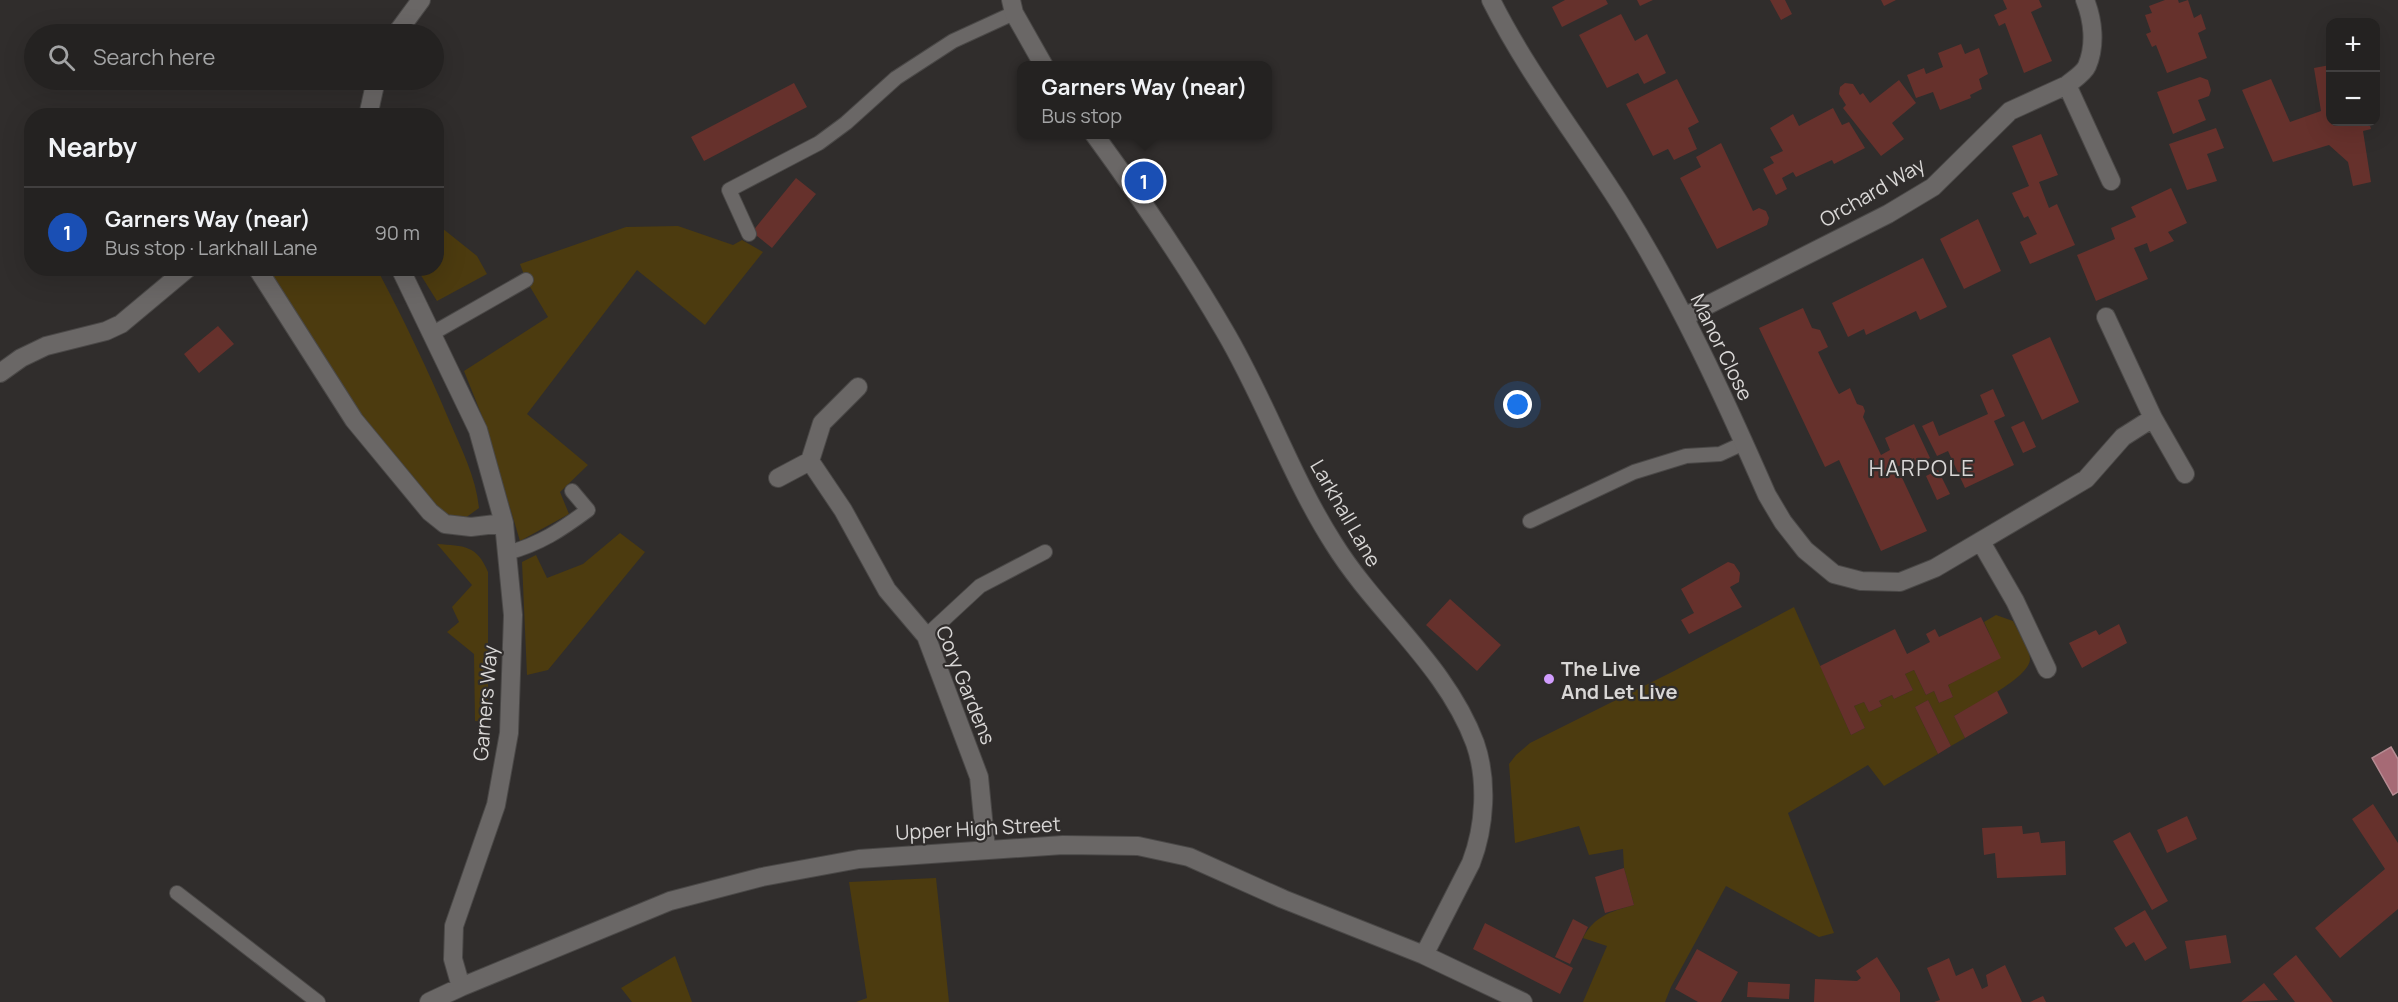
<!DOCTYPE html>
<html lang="en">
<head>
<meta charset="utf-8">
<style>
  :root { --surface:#242221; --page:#2c2a2a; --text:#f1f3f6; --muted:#a3a4a5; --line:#413f3f; --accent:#2563eb }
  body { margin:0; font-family:Manrope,sans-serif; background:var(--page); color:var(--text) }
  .controls { position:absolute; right:18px; top:18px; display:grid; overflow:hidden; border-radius:12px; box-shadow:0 6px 24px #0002 }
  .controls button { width:54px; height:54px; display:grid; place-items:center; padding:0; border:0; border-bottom:2px solid var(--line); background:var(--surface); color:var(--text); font:30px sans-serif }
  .you { position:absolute; left:1518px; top:405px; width:21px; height:21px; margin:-15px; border:4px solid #fff; border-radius:50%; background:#1a73e8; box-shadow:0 0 0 9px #1a73e833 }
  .badge { display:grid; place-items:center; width:39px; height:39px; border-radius:50%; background:var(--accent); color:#fff; font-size:20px; font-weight:700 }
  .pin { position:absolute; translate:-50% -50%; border:3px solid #fff; box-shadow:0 2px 6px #0006 }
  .popup { position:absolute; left:1017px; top:61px; width:255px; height:78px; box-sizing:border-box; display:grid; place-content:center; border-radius:12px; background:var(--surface); filter:drop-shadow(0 2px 4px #0005); font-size:20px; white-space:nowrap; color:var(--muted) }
  .popup b { font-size:22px; color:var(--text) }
  .popup::after { content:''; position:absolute; left:50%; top:100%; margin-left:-12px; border:12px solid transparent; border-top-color:var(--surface) }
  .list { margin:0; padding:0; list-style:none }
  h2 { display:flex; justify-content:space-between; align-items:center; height:78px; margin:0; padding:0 24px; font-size:26px }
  h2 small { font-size:20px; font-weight:400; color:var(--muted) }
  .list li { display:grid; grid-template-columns:39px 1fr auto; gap:18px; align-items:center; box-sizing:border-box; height:90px; padding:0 24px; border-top:2px solid var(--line) }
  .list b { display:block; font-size:22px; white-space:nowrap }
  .list p { margin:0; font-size:20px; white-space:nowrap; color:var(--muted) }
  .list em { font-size:20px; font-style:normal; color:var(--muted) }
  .icon { flex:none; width:33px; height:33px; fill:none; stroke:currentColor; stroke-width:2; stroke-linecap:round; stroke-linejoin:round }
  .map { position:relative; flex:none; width:2398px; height:1002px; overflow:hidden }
  .search { position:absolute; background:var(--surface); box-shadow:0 6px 24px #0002; left:24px; top:24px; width:420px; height:66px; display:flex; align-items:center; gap:15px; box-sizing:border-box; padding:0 21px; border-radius:33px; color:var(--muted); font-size:22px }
  .panel { position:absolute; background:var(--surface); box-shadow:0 6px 24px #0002; left:24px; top:108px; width:420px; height:168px; border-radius:24px }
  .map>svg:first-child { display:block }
  .green { fill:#4c3b0f }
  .water { fill:#a66a75; stroke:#b58b92; stroke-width:1.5 }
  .building { fill:#66312c }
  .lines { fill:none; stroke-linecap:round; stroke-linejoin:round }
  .service-casing { stroke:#4a4847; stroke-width:16 }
  .minor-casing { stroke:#4a4847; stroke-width:20 }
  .service { stroke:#6a6766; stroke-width:14 }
  .minor { stroke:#6a6766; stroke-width:18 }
  .poi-dot { fill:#d19dfe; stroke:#302d2c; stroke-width:2 }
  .labels { text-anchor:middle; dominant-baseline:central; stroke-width:4.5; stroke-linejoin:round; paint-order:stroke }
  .street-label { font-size:20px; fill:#d9d7d6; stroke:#302d2c }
  .poi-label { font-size:20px; font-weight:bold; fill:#d9d7d6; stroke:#302d2c; text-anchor:start }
  .quarter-label { font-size:22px; letter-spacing:1.5px; fill:#d9d7d6; stroke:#302d2c }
</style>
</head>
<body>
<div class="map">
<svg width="2398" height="1002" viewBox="0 0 2398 1002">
  <rect width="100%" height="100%" fill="#302d2c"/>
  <!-- green -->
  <path class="green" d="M437,224L477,256L487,274L437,301L417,269L436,268Z
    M678,226L733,245L742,240L763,252L705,325L637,270L527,414L588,465L560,492L569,514L520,541L484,421L464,371L548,317L526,280L520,264L626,227Z
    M264,269H377C403,318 427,368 449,420C461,448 476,477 479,508L461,521L446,518L363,418Z
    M620,533L645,552L548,670L527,675L522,562L536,555L547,578L583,564Z
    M437,544C464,546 477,545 488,572V722L475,721L474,654L447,632L459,622L452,607L472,585Z
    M1794,607L1851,735L1865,728L1854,706L1864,702L1869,712L1882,706L1879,701L1892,695L1894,699L1913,690L1905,674L1914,670L1926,695L1934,691L1939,703L1953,697L1948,685L2000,657L1984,622L1996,615L2013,621C2018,632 2030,647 2030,659C2030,678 1970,707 1954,716L1965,738L1951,746L1928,700L1915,707L1938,754L1884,786L1868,765L1788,813L1834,933L1819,937L1726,886L1671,987L1665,1002H1583L1607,946L1583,938C1594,916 1612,911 1634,905L1624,868L1623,849L1589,855L1579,826L1515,843L1509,764L1516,755L1530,743L1674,671Z
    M936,878L949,1002H856L867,998L849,882Z
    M675,956L692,1002H632L621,988Z"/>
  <!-- water -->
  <path class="water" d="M2391,747L2398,759V792L2393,795L2372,758Z"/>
  <!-- building -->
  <path class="building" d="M1565,0H1606L1608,4L1562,27L1552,7Z
    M1637,0H1653L1640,6Z
    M1770,0H1785L1792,14L1781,20Z
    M1881,0H1896L1884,6Z
    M2003,0H2039L2042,7L2031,12L2052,61L2024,73L2005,23L1999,26L1994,15L2007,9Z
    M2165,0H2178L2179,3L2188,0L2194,18L2201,14L2206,29L2198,33L2207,58L2167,73L2156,45L2152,47L2146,34L2151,32L2145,15L2152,13L2149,6Z
    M1621,14L1635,41L1647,34L1666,73L1644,84L1638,73L1607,88L1579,35Z
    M1961,44L1965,54L1979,48L1988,74L1979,79L1982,89L1970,95L1971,98L1940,110L1933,92L1916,98L1907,75L1924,68L1926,74L1943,67L1938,53Z
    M2330,65V122H2369L2371,129L2363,131L2371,182L2353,186L2348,162L2329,145L2273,162L2242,90L2271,79L2290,122L2321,111L2314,68Z
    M2200,77L2208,80L2211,90L2209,96L2198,100L2206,120L2173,134L2157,92Z
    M1677,79L1699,122L1688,128L1697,149L1674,160L1668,149L1653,156L1626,104Z
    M1899,80L1916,103L1892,123L1904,139L1881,156L1843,108L1846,105L1839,94L1840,87L1845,83L1853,84L1860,95L1863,93L1870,103Z
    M794,83L807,107L704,161L691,137Z
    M1833,108L1842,125L1849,122L1865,148L1834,164L1832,160L1796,177L1793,172L1782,178L1787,189L1776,195L1763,169L1774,163L1770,157L1783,151L1770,128L1793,114L1799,126Z
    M2216,128L2224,148L2207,154L2217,181L2187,190L2169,144Z
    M2041,134L2058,175L2039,182L2049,208L2057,204L2075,245L2030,264L2020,242L2037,234L2028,216L2024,218L2012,193L2029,186L2012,146Z
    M1721,143L1753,211L1759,208L1766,211L1769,218L1767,225L1717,249L1680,178L1701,167L1696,157Z
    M796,178L816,194L772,248L752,232Z
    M2171,188L2187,223L2168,232L2174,241L2150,252L2147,243L2134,248L2148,279L2096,301L2077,255L2115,239L2111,228L2136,217L2131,207Z
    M1978,219L2001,271L1964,289L1940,239Z
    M1923,258L1947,307L1920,320L1916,311L1866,335L1864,329L1848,337L1832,303Z
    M1803,308L1812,328L1820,330L1828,347L1818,352L1835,387L1839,394L1850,388L1857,404L1863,406L1865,411L1863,417L1881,455L1890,450L1885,438L1914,424L1930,458L1916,464L1914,458L1897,467L1927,531L1881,551L1839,460L1825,467L1759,328Z
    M218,326L234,344L199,373L184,354Z
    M2050,337L2079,402L2042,420L2012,355Z
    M1993,389L2005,416L1994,421L2014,465L1965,488L1948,451L1937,456L1922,426L1933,421L1939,436L1988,414L1980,395Z
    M2024,421L2036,447L2023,453L2011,427Z
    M1938,470L1950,494L1937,500L1926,476Z
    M1728,562L1734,564L1740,573L1739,582L1730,587L1742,607L1689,634L1681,620L1694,613L1681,589Z
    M1450,599L1501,645L1477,671L1426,625Z
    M1981,617L2001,658L1948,685L1953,697L1939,703L1934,691L1926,695L1914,670L1905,674L1913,690L1894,699L1892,695L1879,701L1882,706L1869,712L1864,702L1854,706L1865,728L1851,735L1820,666L1895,629L1907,654L1930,642L1926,634L1935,629L1939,637Z
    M2119,624L2127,643L2082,668L2069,643L2096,630L2099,635Z
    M1997,691L2008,713L1965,738L1954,716Z
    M1928,700L1951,746L1938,754L1915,707Z
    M2373,804L2398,843V909L2340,958L2315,928L2385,869L2352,819Z
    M2187,816L2197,839L2167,853L2157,830Z
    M2022,826L2023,834L2039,832L2041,843L2065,841L2066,875L1997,878L1995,853L1984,855L1982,828Z
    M2130,832L2168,901L2152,910L2113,841Z
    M1624,868L1634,905L1605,913L1595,877Z
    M2145,910L2167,948L2145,961L2134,942L2126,947L2114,928Z
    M1573,919L1588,927L1570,964L1555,957Z
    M1485,923L1573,968L1560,994L1473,949Z
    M2226,935L2231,963L2190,969L2185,941Z
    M1697,949L1738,972L1721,1002H1698L1675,989Z
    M2296,955L2330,998L2333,1002H2295L2273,974Z
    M1877,957L1900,993V1002H1814L1815,979L1857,981L1861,978L1856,971Z
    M1949,958L1956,976L1973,968L1982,989L1988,986L1986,975L2005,965L2022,1002H1934L1940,1000L1927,968Z
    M1748,982L1790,984L1789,999L1747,997Z
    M2264,983L2278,1000L2241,1002Z
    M2043,996L2046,1002H2030Z"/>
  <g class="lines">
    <defs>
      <path id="service" d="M749,234L729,190L819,143L846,123L896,78L953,41L1014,13
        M433,333L526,280
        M1530,521L1634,472L1686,456L1720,454L1744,443
        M507,553C540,544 561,530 588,510L572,491
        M926,636L980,586L1045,552
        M177,893L318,1002"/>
      <path id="minor" d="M1011,0L1014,13L1044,66
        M1491,0C1528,74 1578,137 1622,207C1679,298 1724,397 1767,495L1783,522L1805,550L1834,574L1861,581L1900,582L1935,568L2086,479L2123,437L2153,418
        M2085,0C2093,20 2096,45 2087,66C2084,73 2073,80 2067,85L2111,181
        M396,34L421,0
        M368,116L376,80
        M1094,134C1140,197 1185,263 1224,330C1265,399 1291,477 1334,544C1377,613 1446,665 1475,743C1488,780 1485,827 1471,863L1424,955
        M257,268L354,420L430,512L445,524L471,527L504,523
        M400,268L478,430L504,523L513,615L509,733L496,805L454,926L453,959L461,987
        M1684,317L1888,214L1933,187L2010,111L2067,85
        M2106,317L2153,418L2185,474
        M0,373L21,358L46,346L106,331L121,324L188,268
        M810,461L843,510L887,590L926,636L979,777L986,849
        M778,478L810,461L822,423L858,387
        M1981,542L2015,601L2047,669
        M429,1002L461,987L670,901L762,877L859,859L1063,845L1138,846L1189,857L1283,899L1424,955L1523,1002"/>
    </defs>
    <!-- service casing -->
    <use href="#service" class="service-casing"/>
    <!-- minor casing -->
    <use href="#minor" class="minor-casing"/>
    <!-- service -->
    <use href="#service" class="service"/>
    <!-- minor -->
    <use href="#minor" class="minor"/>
  </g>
  <!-- markers -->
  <circle class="poi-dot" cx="1549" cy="679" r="6"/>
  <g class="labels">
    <!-- street labels -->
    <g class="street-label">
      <text transform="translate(1872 192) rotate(-30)">Orchard Way</text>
      <text transform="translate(1722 347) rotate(64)">Manor Close</text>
      <text transform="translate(1346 513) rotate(60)">Larkhall Lane</text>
      <text transform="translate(966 685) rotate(68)">Cory Gardens</text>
      <text transform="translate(485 703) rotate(-85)">Garners Way</text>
      <text transform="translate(978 828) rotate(-3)">Upper High Street</text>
    </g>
    <!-- poi labels -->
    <g class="poi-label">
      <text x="1561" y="668">The Live<tspan x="1561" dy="23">And Let Live</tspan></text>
    </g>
    <!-- quarter labels -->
    <g class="quarter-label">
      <text x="1922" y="468">HARPOLE</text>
    </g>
  </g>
</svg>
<div class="controls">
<button>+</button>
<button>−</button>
</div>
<div class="you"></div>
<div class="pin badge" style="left:1144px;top:181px;background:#1a4fb4">1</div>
<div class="popup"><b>Garners Way (near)</b>Bus stop</div>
<div class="search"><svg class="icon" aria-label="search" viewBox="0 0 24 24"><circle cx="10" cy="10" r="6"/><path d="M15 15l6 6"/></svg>Search here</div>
<section class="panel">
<h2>Nearby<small></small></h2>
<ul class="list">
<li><span class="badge" style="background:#1a4fb4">1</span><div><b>Garners Way (near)</b><p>Bus stop · Larkhall Lane</p></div><em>90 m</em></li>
</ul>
</section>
</div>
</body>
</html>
